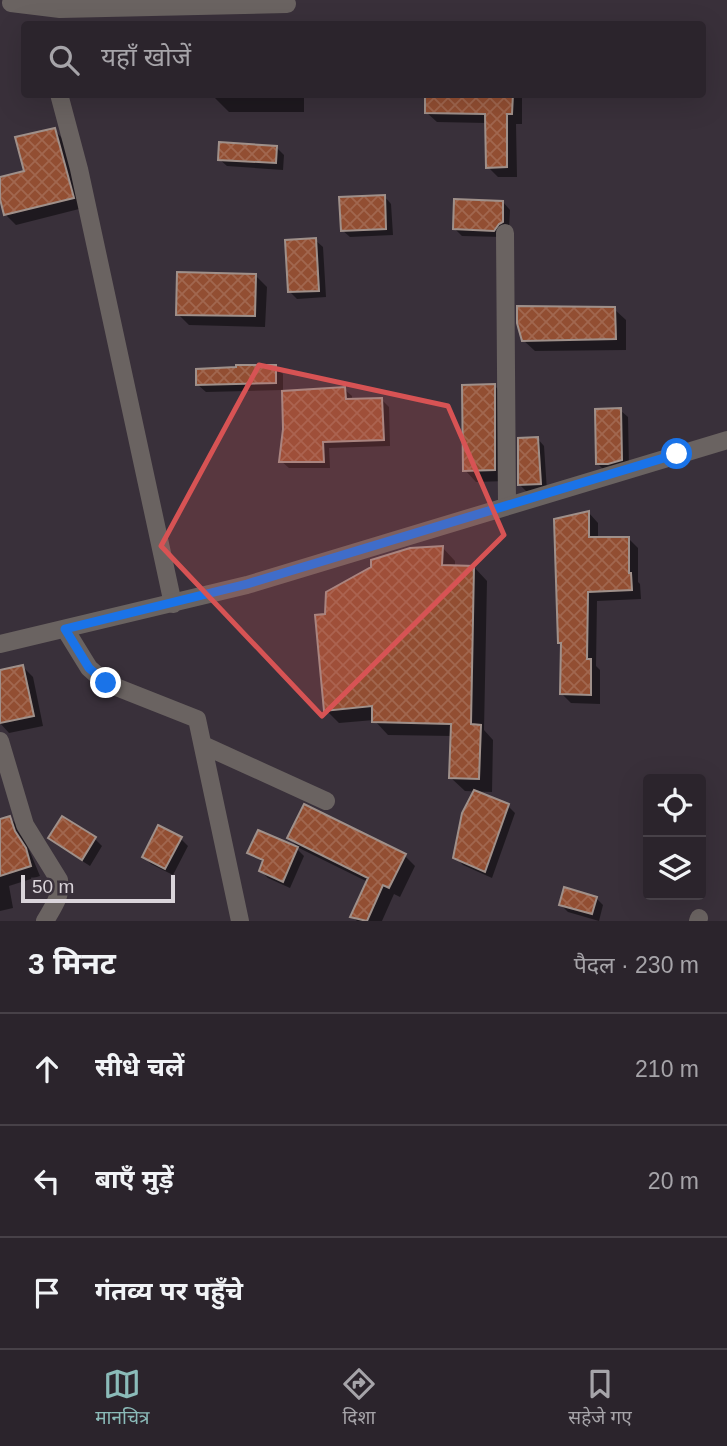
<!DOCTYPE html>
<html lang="hi">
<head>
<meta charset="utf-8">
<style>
  :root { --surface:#2b242c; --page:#332c34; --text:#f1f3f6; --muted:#a6a4a9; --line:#474148; --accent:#8bbbb9 }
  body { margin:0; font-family:Arial,"Noto Sans Devanagari",sans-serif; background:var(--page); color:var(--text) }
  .controls { position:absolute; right:21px; bottom:21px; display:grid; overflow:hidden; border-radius:7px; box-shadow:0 7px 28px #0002 }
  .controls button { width:63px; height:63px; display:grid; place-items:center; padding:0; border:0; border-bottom:2px solid var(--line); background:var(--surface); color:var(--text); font:35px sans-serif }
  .scale { position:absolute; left:21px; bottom:18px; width:154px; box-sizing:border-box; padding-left:7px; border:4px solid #dad4da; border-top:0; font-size:19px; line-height:24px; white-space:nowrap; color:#dad4da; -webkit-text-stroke:5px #39303a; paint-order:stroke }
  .stop { position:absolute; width:21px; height:21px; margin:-16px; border:5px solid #1a73e8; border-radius:50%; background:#fff }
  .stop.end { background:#1a73e8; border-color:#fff; box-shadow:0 2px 7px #0008 }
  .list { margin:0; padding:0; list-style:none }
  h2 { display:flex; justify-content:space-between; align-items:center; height:91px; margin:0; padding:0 28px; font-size:30px }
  h2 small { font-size:23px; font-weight:400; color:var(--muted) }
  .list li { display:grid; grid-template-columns:46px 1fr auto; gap:21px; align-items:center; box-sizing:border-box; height:112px; padding:0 28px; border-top:2px solid var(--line) }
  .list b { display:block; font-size:26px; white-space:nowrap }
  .list em { font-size:23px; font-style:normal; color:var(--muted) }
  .icon { flex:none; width:38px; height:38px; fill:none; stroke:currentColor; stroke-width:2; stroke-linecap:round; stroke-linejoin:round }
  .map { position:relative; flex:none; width:727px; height:921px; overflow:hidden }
  .search { position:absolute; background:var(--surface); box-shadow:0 7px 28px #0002; left:21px; right:21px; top:21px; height:77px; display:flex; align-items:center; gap:18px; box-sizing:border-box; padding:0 24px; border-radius:7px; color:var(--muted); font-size:26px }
  .sheet { height:427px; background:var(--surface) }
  nav { display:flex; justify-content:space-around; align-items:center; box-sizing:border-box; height:98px; border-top:2px solid var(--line); background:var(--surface); font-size:19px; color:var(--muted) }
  nav a { display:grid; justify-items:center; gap:4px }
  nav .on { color:var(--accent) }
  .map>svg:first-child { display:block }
  .shadow { fill:#0007 }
  .building { fill:url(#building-cross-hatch); stroke:#9f908a; stroke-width:2 }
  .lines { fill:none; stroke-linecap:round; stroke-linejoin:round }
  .minor { stroke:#6a6361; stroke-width:18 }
  .tertiary { stroke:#6a6361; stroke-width:18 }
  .route { stroke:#1a73e8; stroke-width:9 }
  .marked { fill:#d75354; fill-opacity:0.2; stroke:#d75354; stroke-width:5; stroke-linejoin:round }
</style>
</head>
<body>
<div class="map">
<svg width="727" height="921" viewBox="0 0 727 921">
  <defs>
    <pattern id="building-cross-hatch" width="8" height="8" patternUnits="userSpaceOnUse" patternTransform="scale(1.75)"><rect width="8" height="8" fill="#924e32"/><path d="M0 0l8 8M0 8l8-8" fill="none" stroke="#a1674f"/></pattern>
  </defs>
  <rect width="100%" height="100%" fill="#39303a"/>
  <!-- shadow -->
  <path class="shadow" d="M215,94H304V112H229L215,98Z
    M427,94H522V124H516L517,177H498L488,167L487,123L437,122L426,112Z
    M54,130L64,140L83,208L16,225L5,214L0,192V179L26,173Z
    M277,148L284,155L283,170L227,166L219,159Z
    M384,196L391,204L393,235L350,237L342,230Z
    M503,202L510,210L509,229L502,237L462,236L455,229Z
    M315,240L323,247L326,297L297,299L289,291Z
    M256,276L267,287L265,327L189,325L178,314Z
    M614,309L626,320V350L535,351L523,340Z
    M275,366L283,374V390L206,392L198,385Z
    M494,385L505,397L506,481L476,482L465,470Z
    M344,389L352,396V400H382L389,407L390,446L329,448L330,468H289L281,461Z
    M620,410L628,417L629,467L605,471L598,464Z
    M537,438L544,446L547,491L527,492L520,485Z
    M589,513L598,523V538H628L638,548V582L640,584L641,599L597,601L596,666L600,670V704L571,703L562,694L563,645L560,642Z
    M442,547L455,561V567H474L487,581L484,730L493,740L492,792L465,791L451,778L452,736L388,735L374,720L339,723L326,710L327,615Z
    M23,667L33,677L43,726L9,733L0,723V672Z
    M508,806L515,813L492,878L463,865L455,857Z
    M10,818L20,828L40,876L9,886L13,908L0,911V821Z
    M63,818L95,839L102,846L90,866L57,845L50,838Z
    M259,832L297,849L304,856L290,888L268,878L261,871L264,863L250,853Z
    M289,838L405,856L415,866L400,897L394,894L382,921H357L352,916L368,882L299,848Z
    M181,839L188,846L173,875L151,864L144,857Z
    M596,898L603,905L599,921L568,912L561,905Z"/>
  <!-- building -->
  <path class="building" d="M425,94H513L512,114H507V167L486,168L485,114L425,113Z
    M55,128L74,198L4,215L0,199V177L24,171L15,137Z
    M219,142L277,146L276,163L218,160Z
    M385,195L386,229L341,231L339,197Z
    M454,199L503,201V222L499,224L494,231L453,229Z
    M316,238L319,291L288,292L285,240Z
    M177,272L256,274L255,316L176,315Z
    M517,306L615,307L616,339L522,341L517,323Z
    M236,365H276V383L196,385V369L236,367Z
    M495,384V470L463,471L462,385Z
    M345,387L346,399L382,398L384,440L323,442L324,462H279L283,429L282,391Z
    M621,408L622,460L608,464H596L595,409Z
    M538,437L541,484L518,485V438Z
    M589,511V537H629V573H631L632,590L588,592L587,659H591V695L560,694L561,643H558L554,519Z
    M443,546L442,565L474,566L471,724L481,725L479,779L449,778L451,724L372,722V706L324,711L315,615L325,614L326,592L371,567V560L410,548Z
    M23,665L34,716L0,723V670Z
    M474,790L509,804L485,872L453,858L462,813Z
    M304,804L406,854L389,888L383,885L367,921L350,917L368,878L287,838Z
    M10,816L15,831L26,848L31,866L0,876V819Z
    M62,816L96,837L82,860L48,838Z
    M158,825L182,837L165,869L142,857Z
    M258,830L298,847L283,882L259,871L263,860L247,853Z
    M564,887L597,897L592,914L559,905Z"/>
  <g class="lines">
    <!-- minor -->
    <path class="minor" d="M11,3L60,9L287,4
      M59,94L79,169L173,604
      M505,233L507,505
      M65,629L89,668L106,683L197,719L240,921
      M0,741L25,825L59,880C62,896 53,907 45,921
      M203,745L326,801
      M698,921L699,918"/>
    <!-- tertiary -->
    <path class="tertiary" d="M0,644L247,585L727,440"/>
  </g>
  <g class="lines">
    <!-- route -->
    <path class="route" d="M106,683L89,668L65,629L247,584L677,454"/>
  </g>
  <!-- marked area -->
  <path class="marked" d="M259,365L448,406L504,535L322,716L161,546Z"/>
</svg>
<div class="controls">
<button><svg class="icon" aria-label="locate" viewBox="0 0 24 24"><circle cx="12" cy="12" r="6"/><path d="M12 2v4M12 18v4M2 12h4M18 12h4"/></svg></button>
<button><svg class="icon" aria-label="layers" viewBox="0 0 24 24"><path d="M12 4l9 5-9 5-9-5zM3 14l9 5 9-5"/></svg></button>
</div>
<div class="scale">50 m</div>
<div class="stop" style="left:677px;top:454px"></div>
<div class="stop end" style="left:106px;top:683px"></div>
<div class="search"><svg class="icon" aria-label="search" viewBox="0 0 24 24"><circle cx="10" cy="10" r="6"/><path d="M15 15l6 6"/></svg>यहाँ खोजें</div>
</div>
<section class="sheet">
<h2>3 मिनट<small>पैदल · 230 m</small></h2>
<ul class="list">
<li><svg class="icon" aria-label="ahead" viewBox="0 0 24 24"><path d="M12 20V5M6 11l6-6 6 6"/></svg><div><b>सीधे चलें</b></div><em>210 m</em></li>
<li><svg class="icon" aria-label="left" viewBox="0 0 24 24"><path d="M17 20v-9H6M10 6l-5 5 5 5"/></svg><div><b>बाएँ मुड़ें</b></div><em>20 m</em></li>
<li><svg class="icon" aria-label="arrive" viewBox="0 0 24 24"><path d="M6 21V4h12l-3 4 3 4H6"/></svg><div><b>गंतव्य पर पहुँचे</b></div></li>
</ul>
</section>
<nav>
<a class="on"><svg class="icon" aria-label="map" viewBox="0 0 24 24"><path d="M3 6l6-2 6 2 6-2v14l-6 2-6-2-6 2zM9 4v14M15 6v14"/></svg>मानचित्र</a>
<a><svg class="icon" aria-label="directions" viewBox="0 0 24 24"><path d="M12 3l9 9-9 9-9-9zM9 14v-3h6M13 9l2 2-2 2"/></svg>दिशा</a>
<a><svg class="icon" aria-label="saved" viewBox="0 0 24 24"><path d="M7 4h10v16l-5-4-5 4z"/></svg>सहेजे गए</a>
</nav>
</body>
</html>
